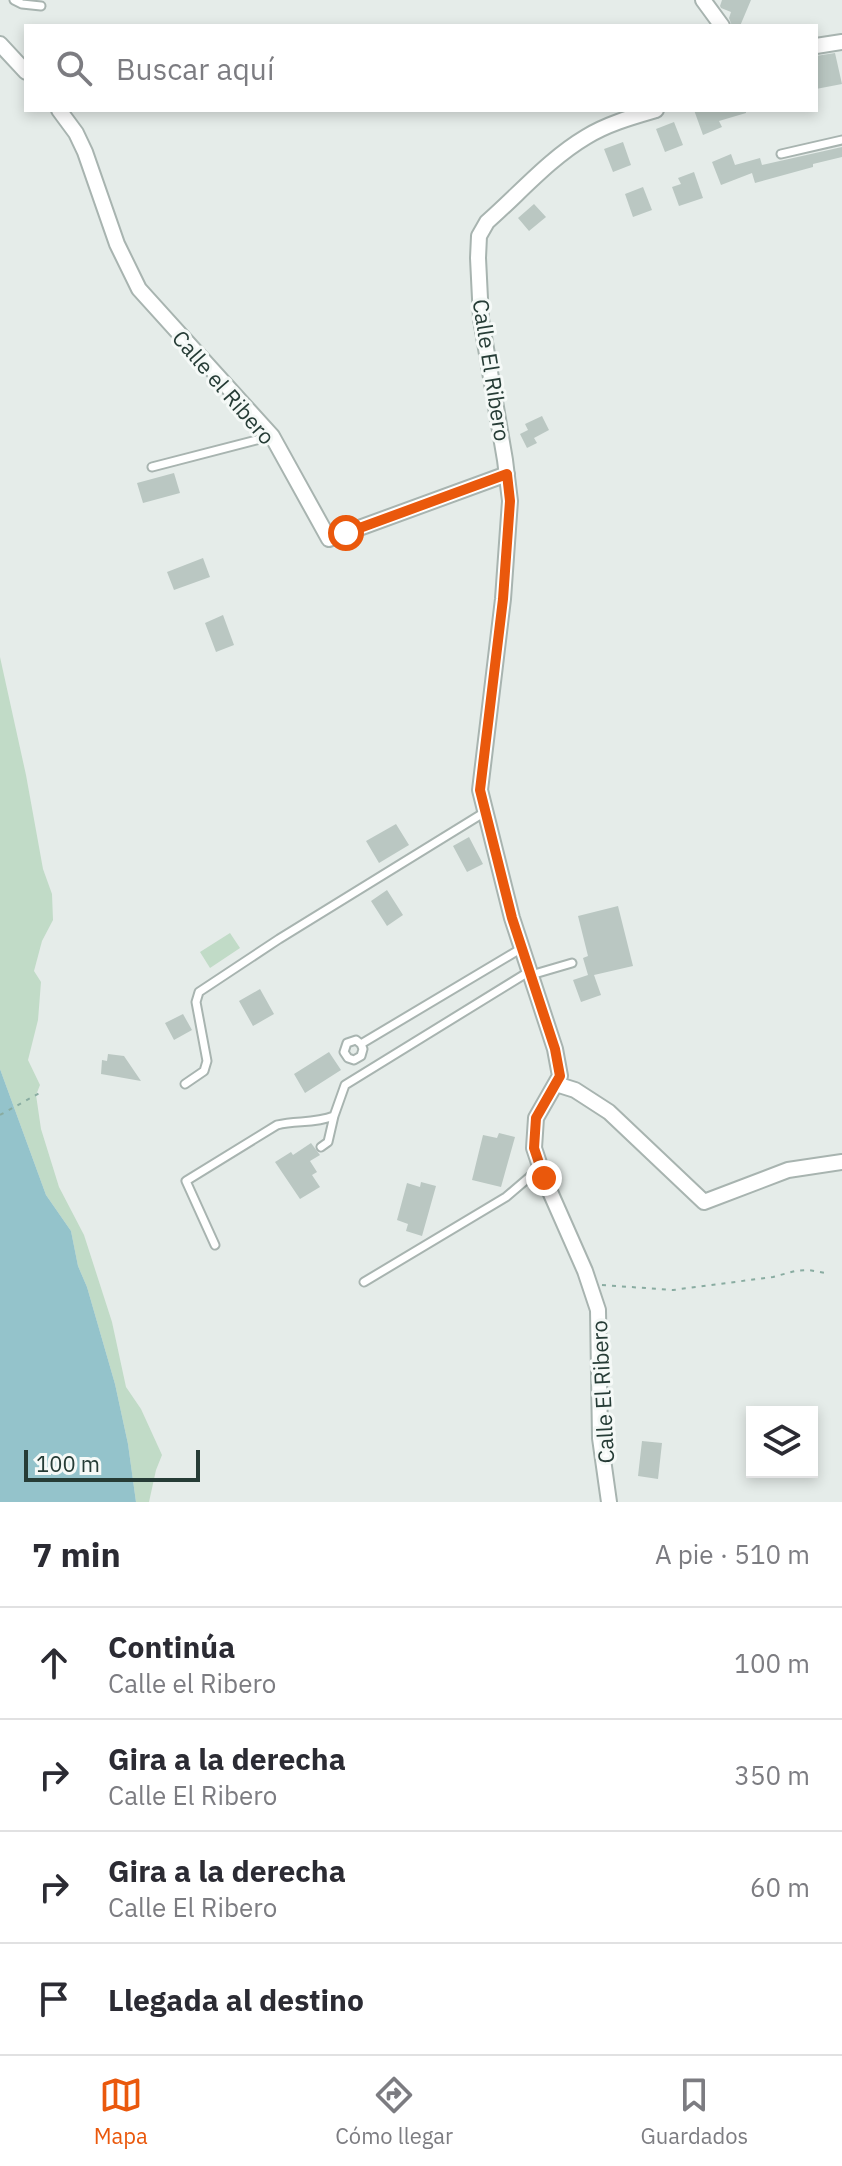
<!DOCTYPE html>
<html lang="es">
<head>
<meta charset="utf-8">
<style>
  :root { --surface:#fff; --page:#f7f7f7; --text:#2b2b33; --muted:#7c7c81; --line:#e1e1e2; --accent:#ea580c }
  body { margin:0; font-family:"IBM Plex Sans",sans-serif; background:var(--page); color:var(--text) }
  .controls { position:absolute; right:24px; bottom:24px; display:grid; overflow:hidden; border-radius:0px; box-shadow:0 4px 12px #0003 }
  .controls button { width:72px; height:72px; display:grid; place-items:center; padding:0; border:0; border-bottom:2px solid var(--line); background:var(--surface); color:var(--text); font:40px sans-serif }
  .scale { position:absolute; left:24px; bottom:20px; width:176px; box-sizing:border-box; padding-left:8px; border:4px solid #263c36; border-top:0; font-size:22px; line-height:28px; white-space:nowrap; color:#263c36; -webkit-text-stroke:6px #f5f9f7; paint-order:stroke }
  .stop { position:absolute; width:24px; height:24px; margin:-18px; border:6px solid #ea580c; border-radius:50%; background:#fff }
  .stop.end { background:#ea580c; border-color:#fff; box-shadow:0 2px 8px #0008 }
  .list { margin:0; padding:0; list-style:none }
  h2 { display:flex; justify-content:space-between; align-items:center; height:104px; margin:0; padding:0 32px; font-size:34px }
  h2 small { font-size:26px; font-weight:400; color:var(--muted) }
  .list li { display:grid; grid-template-columns:52px 1fr auto; gap:24px; align-items:center; box-sizing:border-box; height:112px; padding:0 32px; border-top:2px solid var(--line) }
  .list b { display:block; font-size:30px; white-space:nowrap }
  .list p { margin:0; font-size:26px; white-space:nowrap; color:var(--muted) }
  .list em { font-size:26px; font-style:normal; color:var(--muted) }
  .icon { flex:none; width:44px; height:44px; fill:none; stroke:currentColor; stroke-width:2; stroke-linecap:round; stroke-linejoin:round }
  .map { position:relative; flex:none; width:842px; height:1502px; overflow:hidden }
  .search { position:absolute; background:var(--surface); box-shadow:0 4px 12px #0003; left:24px; right:24px; top:24px; height:88px; display:flex; align-items:center; gap:20px; box-sizing:border-box; padding:0 28px; border-radius:0px; color:var(--muted); font-size:30px }
  .sheet { height:552px; background:var(--surface) }
  nav { display:flex; justify-content:space-around; align-items:center; box-sizing:border-box; height:112px; border-top:2px solid var(--line); background:var(--surface); font-size:22px; color:var(--muted) }
  nav a { display:grid; justify-items:center; gap:4px }
  nav .on { color:var(--accent) }
  .map>svg:first-child { display:block }
  .green { fill:#c1dbc7 }
  .water { fill:#94c3cb }
  .building { fill:#bac7c2 }
  .lines { fill:none; stroke-linecap:round; stroke-linejoin:round }
  .service-casing { stroke:#a8b4b0; stroke-width:11 }
  .minor-casing { stroke:#a8b4b0; stroke-width:18 }
  .path { stroke:#89aca1; stroke-width:2; stroke-dasharray:4 6; stroke-linecap:butt }
  .service { stroke:#fff; stroke-width:7 }
  .minor { stroke:#fff; stroke-width:14 }
  .route { stroke:#ea580c; stroke-width:10 }
  .labels { text-anchor:middle; dominant-baseline:central; stroke-width:6; stroke-linejoin:round; paint-order:stroke }
  .street-label { font-size:22px; fill:#263c36; stroke:#f5f9f7 }
</style>
</head>
<body>
<div class="map">
<svg width="842" height="1502" viewBox="0 0 842 1502">
  <rect width="100%" height="100%" fill="#e5ece9"/>
  <!-- green -->
  <path class="green" d="M0,657L26,775L43,869L52,894L53,920L42,941L34,971L41,982L38,1020L28,1060L40,1085L36,1095L41,1129L59,1187L84,1235L112,1322L126,1387L141,1409L162,1455L156,1470L149,1502H136L128,1444L115,1384L87,1287L78,1266L71,1231L46,1195L0,1069Z
    M230,933L240,948L210,968L200,952Z"/>
  <!-- water -->
  <path class="water" d="M0,1069L46,1195L71,1231L78,1266L87,1287L115,1384L128,1444L136,1502H0Z"/>
  <!-- building -->
  <path class="building" d="M722,0H751L740,26H732L729,18L731,12L721,8L720,6Z
    M835,53L842,84L816,89V56Z
    M694,110H746V113L719,121L722,127L703,135Z
    M674,122L683,145L665,152L656,129Z
    M623,142L631,165L613,172L604,149Z
    M842,147V157L813,164V167L755,183L752,173L721,185L712,162L731,154L735,165L760,158L762,165Z
    M694,172L703,198L679,206L672,187L681,184L678,178Z
    M643,187L652,210L633,217L625,194Z
    M534,204L546,217L529,231L518,218Z
    M542,416L549,430L534,438L537,443L527,448L520,434L528,430L525,424Z
    M174,473L180,493L143,503L137,483Z
    M203,558L210,577L174,590L167,572Z
    M223,615L234,645L216,652L205,623Z
    M396,824L409,845L379,863L366,841Z
    M469,837L483,864L467,872L453,846Z
    M387,890L403,915L387,926L371,901Z
    M618,906L633,966L594,975L601,995L581,1002L573,980L588,975L583,958L588,956L578,916Z
    M260,989L274,1014L253,1026L239,1001Z
    M183,1014L192,1030L174,1040L165,1023Z
    M329,1052L341,1070L305,1093L294,1074Z
    M108,1054L124,1056L141,1081L101,1074L102,1060L107,1061Z
    M499,1133L515,1137L501,1187L472,1180L483,1135L497,1138Z
    M311,1143L320,1155L310,1161L317,1172L312,1175L320,1187L300,1199L275,1162L291,1152L293,1155Z
    M421,1182L436,1186L422,1236L406,1231L408,1224L397,1220L407,1183L420,1187Z
    M642,1441L662,1443L658,1479L638,1476Z"/>
  <g class="lines">
    <defs>
      <path id="service" d="M14,0L22,4L41,6
        M781,154L842,140
        M152,467L272,436
        M531,975L572,963
        M361,1044L363,1049L361,1056L354,1060L348,1058L344,1052L347,1043L356,1040L361,1044L522,948
        M185,1084L204,1071L207,1061L196,1002L199,992L279,939L485,812
        M334,1116L345,1085L530,971
        M215,1245L186,1181L277,1125C297,1120 313,1124 334,1116L328,1142L321,1147
        M364,1282L506,1197L540,1168"/>
      <path id="minor" d="M703,0L722,26
        M0,44L26,72
        M816,46L842,42
        M59,110L76,133L85,152L117,244L139,289L272,436L329,539L507,474
        M556,1084L575,1090L609,1112L704,1202L788,1170L842,1162
        M609,1502L600,1438L598,1310L585,1271L544,1178L534,1148L536,1118L560,1076L555,1049L512,918L480,790L503,599L510,501L505,460L481,319L478,258L479,236L487,222C519,194 549,159 586,137C607,124 632,117 656,110"/>
    </defs>
    <!-- service casing -->
    <use href="#service" class="service-casing"/>
    <!-- minor casing -->
    <use href="#minor" class="minor-casing"/>
    <!-- path -->
    <path class="path" d="M0,1115L43,1091
      M602,1285L673,1290L773,1277L795,1271L808,1270L826,1273"/>
    <!-- service -->
    <use href="#service" class="service"/>
    <!-- minor -->
    <use href="#minor" class="minor"/>
  </g>
  <g class="lines">
    <!-- route -->
    <path class="route" d="M346,533L507,474L510,501L503,599L480,790L512,918L555,1049L560,1076L536,1118L534,1148L544,1178"/>
  </g>
  <g class="labels">
    <!-- street labels -->
    <g class="street-label">
      <text transform="translate(492 370) rotate(81)">Calle El Ribero</text>
      <text transform="translate(224 387) rotate(49)">Calle el Ribero</text>
      <text transform="translate(602 1392) rotate(-93)">Calle El Ribero</text>
    </g>
  </g>
</svg>
<div class="controls">
<button><svg class="icon" aria-label="layers" viewBox="0 0 24 24"><path d="M12 4l9 5-9 5-9-5zM3 14l9 5 9-5"/></svg></button>
</div>
<div class="scale">100 m</div>
<div class="stop" style="left:346px;top:533px"></div>
<div class="stop end" style="left:544px;top:1178px"></div>
<div class="search"><svg class="icon" aria-label="search" viewBox="0 0 24 24"><circle cx="10" cy="10" r="6"/><path d="M15 15l6 6"/></svg>Buscar aquí</div>
</div>
<section class="sheet">
<h2>7 min<small>A pie · 510 m</small></h2>
<ul class="list">
<li><svg class="icon" aria-label="ahead" viewBox="0 0 24 24"><path d="M12 20V5M6 11l6-6 6 6"/></svg><div><b>Continúa</b><p>Calle el Ribero</p></div><em>100 m</em></li>
<li><svg class="icon" aria-label="right" viewBox="0 0 24 24"><path d="M7 20v-9h11M14 6l5 5-5 5"/></svg><div><b>Gira a la derecha</b><p>Calle El Ribero</p></div><em>350 m</em></li>
<li><svg class="icon" aria-label="right" viewBox="0 0 24 24"><path d="M7 20v-9h11M14 6l5 5-5 5"/></svg><div><b>Gira a la derecha</b><p>Calle El Ribero</p></div><em>60 m</em></li>
<li><svg class="icon" aria-label="arrive" viewBox="0 0 24 24"><path d="M6 21V4h12l-3 4 3 4H6"/></svg><div><b>Llegada al destino</b></div></li>
</ul>
</section>
<nav>
<a class="on"><svg class="icon" aria-label="map" viewBox="0 0 24 24"><path d="M3 6l6-2 6 2 6-2v14l-6 2-6-2-6 2zM9 4v14M15 6v14"/></svg>Mapa</a>
<a><svg class="icon" aria-label="directions" viewBox="0 0 24 24"><path d="M12 3l9 9-9 9-9-9zM9 14v-3h6M13 9l2 2-2 2"/></svg>Cómo llegar</a>
<a><svg class="icon" aria-label="saved" viewBox="0 0 24 24"><path d="M7 4h10v16l-5-4-5 4z"/></svg>Guardados</a>
</nav>
</body>
</html>
